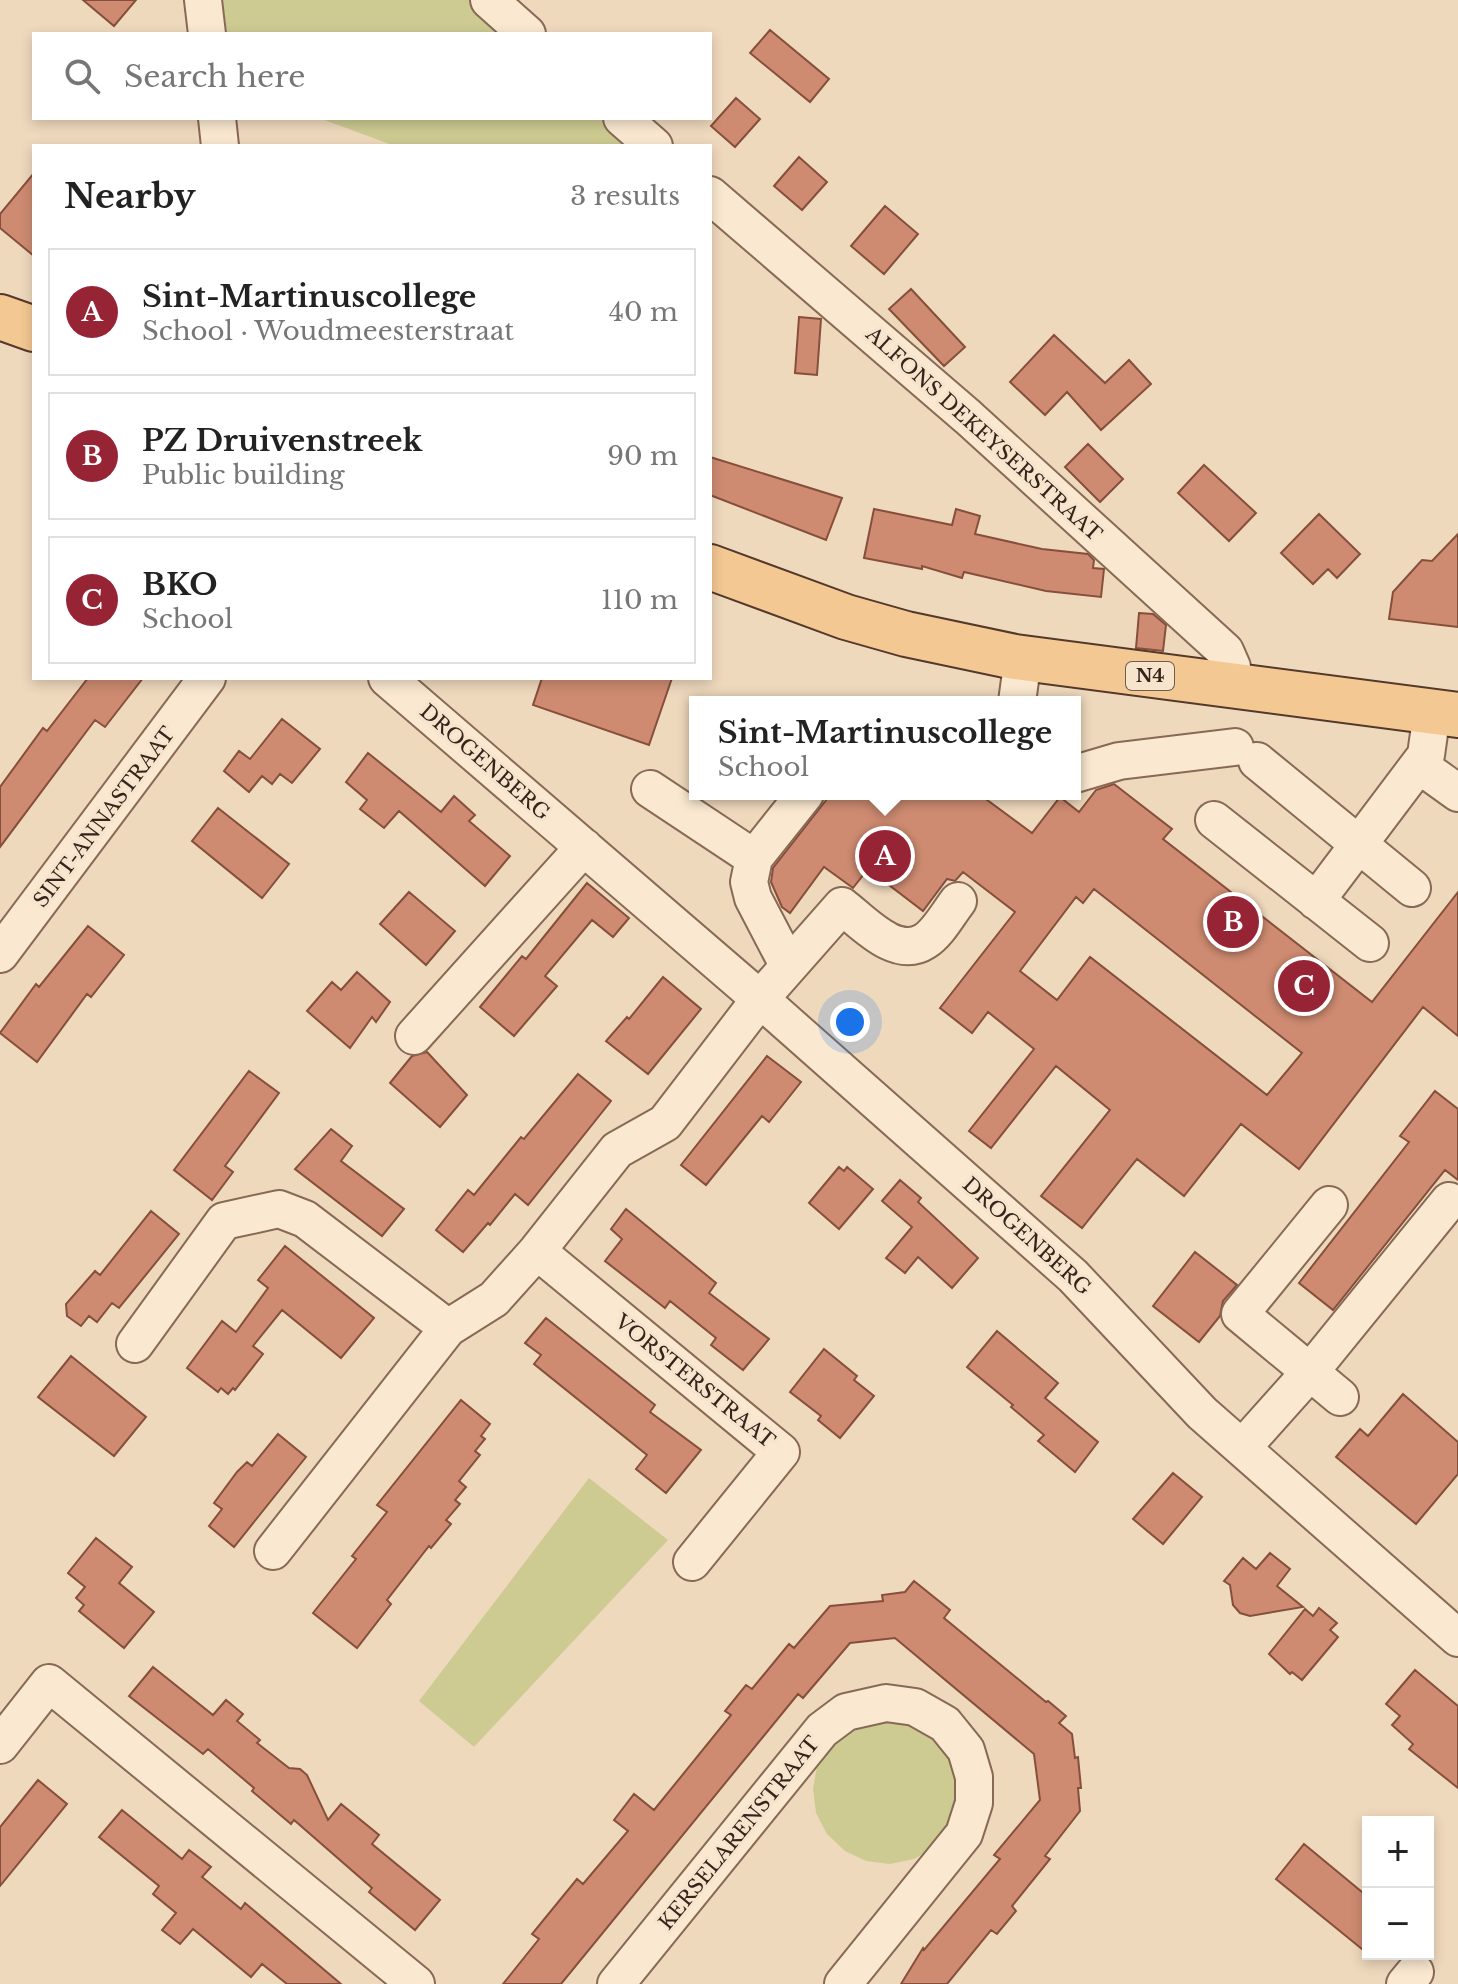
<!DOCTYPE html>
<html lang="en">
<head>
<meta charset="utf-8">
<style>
  :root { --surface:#fff; --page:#f2f2f2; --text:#222; --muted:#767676; --line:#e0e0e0; --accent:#972435 }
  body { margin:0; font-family:"Libre Baskerville",serif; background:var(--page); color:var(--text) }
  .controls { position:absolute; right:24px; bottom:24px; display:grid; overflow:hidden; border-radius:0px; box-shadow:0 4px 12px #0003 }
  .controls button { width:72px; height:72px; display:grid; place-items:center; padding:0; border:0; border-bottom:2px solid var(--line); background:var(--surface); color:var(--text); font:40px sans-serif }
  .you { position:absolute; left:850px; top:1022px; width:28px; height:28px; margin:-20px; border:6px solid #fff; border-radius:50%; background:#1a73e8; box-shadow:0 0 0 12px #1a73e833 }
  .badge { display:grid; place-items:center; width:52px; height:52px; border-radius:50%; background:var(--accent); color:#fff; font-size:26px; font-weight:700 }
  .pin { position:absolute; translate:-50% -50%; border:4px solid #fff; box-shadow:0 2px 8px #0006 }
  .popup { position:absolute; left:689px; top:696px; width:392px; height:104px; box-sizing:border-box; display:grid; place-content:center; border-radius:0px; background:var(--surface); filter:drop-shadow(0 2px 6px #0005); font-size:26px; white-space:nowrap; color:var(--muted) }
  .popup b { font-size:30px; color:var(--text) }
  .popup::after { content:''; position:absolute; left:50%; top:100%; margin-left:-16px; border:16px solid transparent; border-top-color:var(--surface) }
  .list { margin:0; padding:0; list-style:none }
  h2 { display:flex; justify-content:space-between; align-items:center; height:104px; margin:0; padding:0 32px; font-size:34px }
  h2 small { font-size:26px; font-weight:400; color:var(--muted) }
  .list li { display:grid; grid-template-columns:52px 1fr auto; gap:24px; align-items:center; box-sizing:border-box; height:128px; margin:0 16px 16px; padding:0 16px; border:2px solid var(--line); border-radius:0px }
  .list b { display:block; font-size:30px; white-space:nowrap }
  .list p { margin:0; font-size:26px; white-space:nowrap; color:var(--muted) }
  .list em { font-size:26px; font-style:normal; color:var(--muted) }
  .icon { flex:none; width:44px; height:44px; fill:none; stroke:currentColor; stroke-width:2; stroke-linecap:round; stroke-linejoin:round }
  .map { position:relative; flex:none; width:1458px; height:1984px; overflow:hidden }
  .search { position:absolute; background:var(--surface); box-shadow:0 4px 12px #0003; left:32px; top:32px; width:680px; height:88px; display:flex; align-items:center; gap:20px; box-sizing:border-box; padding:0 28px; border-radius:0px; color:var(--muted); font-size:30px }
  .panel { position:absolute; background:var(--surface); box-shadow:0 4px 12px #0003; left:32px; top:144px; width:680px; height:536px; border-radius:0px }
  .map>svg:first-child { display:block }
  .green { fill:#cdcb91 }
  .building { fill:#ce8b71; stroke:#864f3b; stroke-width:2; fill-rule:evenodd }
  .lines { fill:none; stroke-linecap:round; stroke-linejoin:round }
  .minor-casing { stroke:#876956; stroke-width:40 }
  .major-casing { stroke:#54382b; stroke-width:48 }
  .minor { stroke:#fae8d0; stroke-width:36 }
  .major { stroke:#f4c892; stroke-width:44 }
  .labels { text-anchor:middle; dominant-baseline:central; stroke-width:6; stroke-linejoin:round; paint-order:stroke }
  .shield { fill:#f6e4cc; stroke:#6f5e50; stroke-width:2 }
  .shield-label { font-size:18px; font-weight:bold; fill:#35241b }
  .street-label { font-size:20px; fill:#35241b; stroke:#f6e4cc }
</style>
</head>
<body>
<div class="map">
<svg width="1458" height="1984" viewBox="0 0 1458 1984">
  <rect width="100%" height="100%" fill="#efd9bd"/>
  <!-- green -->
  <path class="green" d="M223,0H479L517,34H227Z
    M319,118H614L646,146H395Z
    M589,1478L668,1540L474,1747L419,1701Z
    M871,1718L919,1724L954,1758L959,1807L935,1847L914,1859L890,1864L866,1861L845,1851L827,1834L816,1813L813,1789L817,1766L829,1744L847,1728Z"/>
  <!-- building -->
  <path class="building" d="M83,0H136L114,26Z
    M770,30L829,79L810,102L750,53Z
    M736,98L760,119L735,147L711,126Z
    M799,157L827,182L802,210L774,186Z
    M34,173V256L0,228V214Z
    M885,206L918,234L884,274L851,246Z
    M911,289L965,347L944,366L889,309Z
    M799,317L821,319L817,375L795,373Z
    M1054,335L1105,383L1129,360L1151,384L1101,430L1067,392L1045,415L1010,382Z
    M1088,444L1123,479L1100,502L1065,467Z
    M710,457L842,498L826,540L710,495Z
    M1204,465L1256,513L1229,541L1178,493Z
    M874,509L952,525L956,509L980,516L975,534L1042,549L1088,554L1094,560L1093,568L1104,569L1101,597L1046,591L964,572L962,578L922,566V569L864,558Z
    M1319,514L1360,554L1337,578L1328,569L1313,584L1281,553Z
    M1458,534V627L1389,619L1393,592L1422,560L1432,561Z
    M1139,613L1153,614L1166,625L1163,651L1136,648Z
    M88,678H143L105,727L95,720L0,847V787L43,728L47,731Z
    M542,678H672L649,745L533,705Z
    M282,719L320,749L292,783L280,774L272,784L262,776L249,792L224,771L239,751L250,759Z
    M368,753L441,812L454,796L475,815L469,821L510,856L485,886L399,811L384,828L360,809L367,800L346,782Z
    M1114,784L1172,829L1163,839L1372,1002L1458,892V1036L1423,1007L1299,1169L1241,1124L1184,1196L1137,1159L1082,1228L1041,1196L1110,1110L1056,1066L991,1148L969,1131L1034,1049L988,1012L972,1033L940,1008L1015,912L963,872L955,881L947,879L923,911L868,869L853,888L824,867L790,913L782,907L771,882L773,868L831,794H979L1032,833L1060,797L1079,812L1096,790ZM1094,889L1302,1053L1267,1095L1090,957L1057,1000L1020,971L1076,897L1083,903Z
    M218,808L289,864L262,898L192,841Z
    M587,883L629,918L613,937L592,920L545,976L557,986L514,1036L480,1007L522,956L526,959Z
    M409,892L455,931L426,965L380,924Z
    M88,926L124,955L91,997L87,994L37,1062L0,1033L36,984L39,987Z
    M357,972L390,1002L376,1022L372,1017L350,1048L307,1011L332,982L341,990Z
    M663,977L701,1009L648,1074L606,1041L627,1017L629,1019Z
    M427,1052L467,1095L440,1127L390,1083L412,1056Z
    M767,1056L801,1082L769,1122L762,1116L706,1185L681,1165Z
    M249,1071L279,1093L225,1166L233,1172L212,1200L174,1170Z
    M578,1074L611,1101L528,1205L515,1194L490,1225L488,1223L463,1252L436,1230L468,1190L474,1195L521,1137L524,1139Z
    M1435,1091L1458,1109V1180L1445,1170L1333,1310L1299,1283L1409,1142L1400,1136Z
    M331,1129L352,1146L341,1161L404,1209L382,1236L295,1169Z
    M839,1167L844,1171L847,1167L873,1189L839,1229L809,1203Z
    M900,1180L921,1198L918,1202L978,1258L952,1288L918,1257L905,1273L886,1258L912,1227L882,1201Z
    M626,1209L716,1283L709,1293L769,1339L743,1370L711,1345L716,1338L670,1301L665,1308L605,1261L622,1239L611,1229Z
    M151,1211L179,1234L119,1308L112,1303L97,1322L89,1316L81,1326L67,1316L66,1304L95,1271L100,1275Z
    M285,1246L374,1318L341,1358L282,1310L253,1346L263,1354L235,1390L233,1388L228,1394L221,1388L218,1392L187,1368L222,1321L236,1332L268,1288L258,1280Z
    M1195,1252L1237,1285L1223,1301L1220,1316L1199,1342L1153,1306Z
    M546,1318L655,1405L650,1412L701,1450L666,1493L636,1469L647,1455L534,1364L541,1355L525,1343Z
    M997,1331L1058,1383L1045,1398L1098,1442L1075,1472L1038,1441L1044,1435L1011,1407L1013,1405L967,1367Z
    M824,1349L857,1376L854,1380L874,1396L840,1438L818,1420L821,1416L790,1392Z
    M71,1356L146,1417L114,1456L38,1397Z
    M1403,1394L1458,1442V1474L1416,1524L1336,1457L1360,1429L1368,1436Z
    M461,1400L490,1424L481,1436L485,1439L475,1451L480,1455L459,1481L466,1487L455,1500L460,1504L446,1520L451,1524L431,1548L429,1546L387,1600L391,1604L357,1648L313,1613L356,1559L352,1556L387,1512L377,1505Z
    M278,1434L306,1457L234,1547L209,1526L222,1509L214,1503L237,1472L247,1462L252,1466Z
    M1173,1473L1202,1497L1163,1544L1133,1519Z
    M96,1538L132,1567L119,1583L154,1612L124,1648L79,1611L84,1605L76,1598L85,1587L68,1573Z
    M1270,1553L1290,1569L1277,1586L1303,1607L1250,1616L1240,1613L1233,1605L1230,1585L1224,1581L1243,1558L1256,1569Z
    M914,1581L950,1610L944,1618L1046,1702L1048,1701L1066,1716L1059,1723L1072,1734L1075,1758L1078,1757L1081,1788H1078L1080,1811L1045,1856L1050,1859L1012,1906L1016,1911L997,1934L991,1930L947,1984H901L923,1948L924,1950L1000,1859L994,1855L1040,1800L1034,1754L895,1638L850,1643L803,1698L798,1694L561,1984H503L539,1939L532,1934L577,1879L583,1884L628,1831L614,1820L634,1794L654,1810L731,1715L725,1711L746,1685L752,1689L789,1644L794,1648L830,1606L883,1601L882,1595L905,1592Z
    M1319,1608L1337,1623L1330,1630L1338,1637L1302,1680L1292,1672L1290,1674L1269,1654L1305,1609L1313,1616Z
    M153,1667L213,1715L226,1700L243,1714L237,1721L260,1740L257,1743L289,1768L300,1769L307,1775L328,1820L341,1804L379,1835L372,1844L440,1900L415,1930L369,1892L372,1888L294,1820L291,1824L252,1791L254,1788L208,1749L203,1754L129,1696Z
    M1415,1670L1458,1706V1788L1409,1749L1413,1744L1392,1725L1400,1716L1386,1704Z
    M38,1780L67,1804L0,1886V1827Z
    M122,1810L182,1859L189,1850L211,1867L202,1877L241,1909L245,1903L341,1984H287L262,1964L251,1977L193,1929L180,1944L162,1930L176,1913L153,1894L159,1886L99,1837Z
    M1304,1844L1368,1897V1954L1276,1879Z"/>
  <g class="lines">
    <defs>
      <path id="minor" d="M203,0L207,34
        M489,0L527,34
        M217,118L220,146
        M622,118L654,146
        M710,195L968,417L1225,651L1232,667L1233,687
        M387,678L760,999L1073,1276L1202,1413L1458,1638
        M1017,702L1023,658
        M1257,761L1412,888
        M1419,765L1458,793
        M1075,774L1119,761L1235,747
        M650,789L754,858L805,794
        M1214,820L1370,943
        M754,858L749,882L753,898L788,965
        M1316,901L1426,755L1432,712
        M0,954L207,678
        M414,1036L584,847
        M537,1251L781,1452L692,1562
        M135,1344L224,1221L279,1209L305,1219L448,1328
        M1340,1397L1310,1372L1449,1201
        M1242,1448L1310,1372L1240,1314L1329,1205
        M273,1551L448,1328L494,1299L537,1251L617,1150L665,1123L760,999L842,906C863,922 896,960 925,941C938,933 948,914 958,901
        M0,1745L49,1683L416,1984
        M616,1984L822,1730L846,1712L886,1703L915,1707L945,1724L966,1750L974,1777V1803L964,1834L843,1984
        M1405,1984L1415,1972"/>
      <path id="major" d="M0,317L34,329
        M710,567L846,617L906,634L1015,657L1458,715"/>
    </defs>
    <!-- minor casing -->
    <use href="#minor" class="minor-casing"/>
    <!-- major casing -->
    <use href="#major" class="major-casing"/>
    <!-- minor -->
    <use href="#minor" class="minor"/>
    <!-- major -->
    <use href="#major" class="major"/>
  </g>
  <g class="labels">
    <!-- shield labels -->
    <rect class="shield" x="1126" y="662" width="48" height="28" rx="6"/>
    <g class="shield-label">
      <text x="1150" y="676">N4</text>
    </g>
    <!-- street labels -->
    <g class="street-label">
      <text transform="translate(984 434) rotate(42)">ALFONS DEKEYSERSTRAAT</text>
      <text transform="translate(485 762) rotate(41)">DROGENBERG</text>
      <text transform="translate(104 817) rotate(-53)">SINT-ANNASTRAAT</text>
      <text transform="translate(1027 1236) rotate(42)">DROGENBERG</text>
      <text transform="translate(695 1381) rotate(39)">VORSTERSTRAAT</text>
      <text transform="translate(739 1833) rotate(-51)">KERSELARENSTRAAT</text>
    </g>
  </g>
</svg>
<div class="controls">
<button>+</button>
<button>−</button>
</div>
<div class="you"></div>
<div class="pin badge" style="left:885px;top:856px">A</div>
<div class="popup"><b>Sint-Martinuscollege</b>School</div>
<div class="pin badge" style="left:1233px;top:922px">B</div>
<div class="pin badge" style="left:1304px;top:986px">C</div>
<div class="search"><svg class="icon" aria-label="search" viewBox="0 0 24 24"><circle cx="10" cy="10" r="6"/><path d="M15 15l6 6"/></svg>Search here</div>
<section class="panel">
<h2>Nearby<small>3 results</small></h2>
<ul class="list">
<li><span class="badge">A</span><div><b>Sint-Martinuscollege</b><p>School · Woudmeesterstraat</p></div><em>40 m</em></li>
<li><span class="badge">B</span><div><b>PZ Druivenstreek</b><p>Public building</p></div><em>90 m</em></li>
<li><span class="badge">C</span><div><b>BKO</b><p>School</p></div><em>110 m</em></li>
</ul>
</section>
</div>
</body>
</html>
